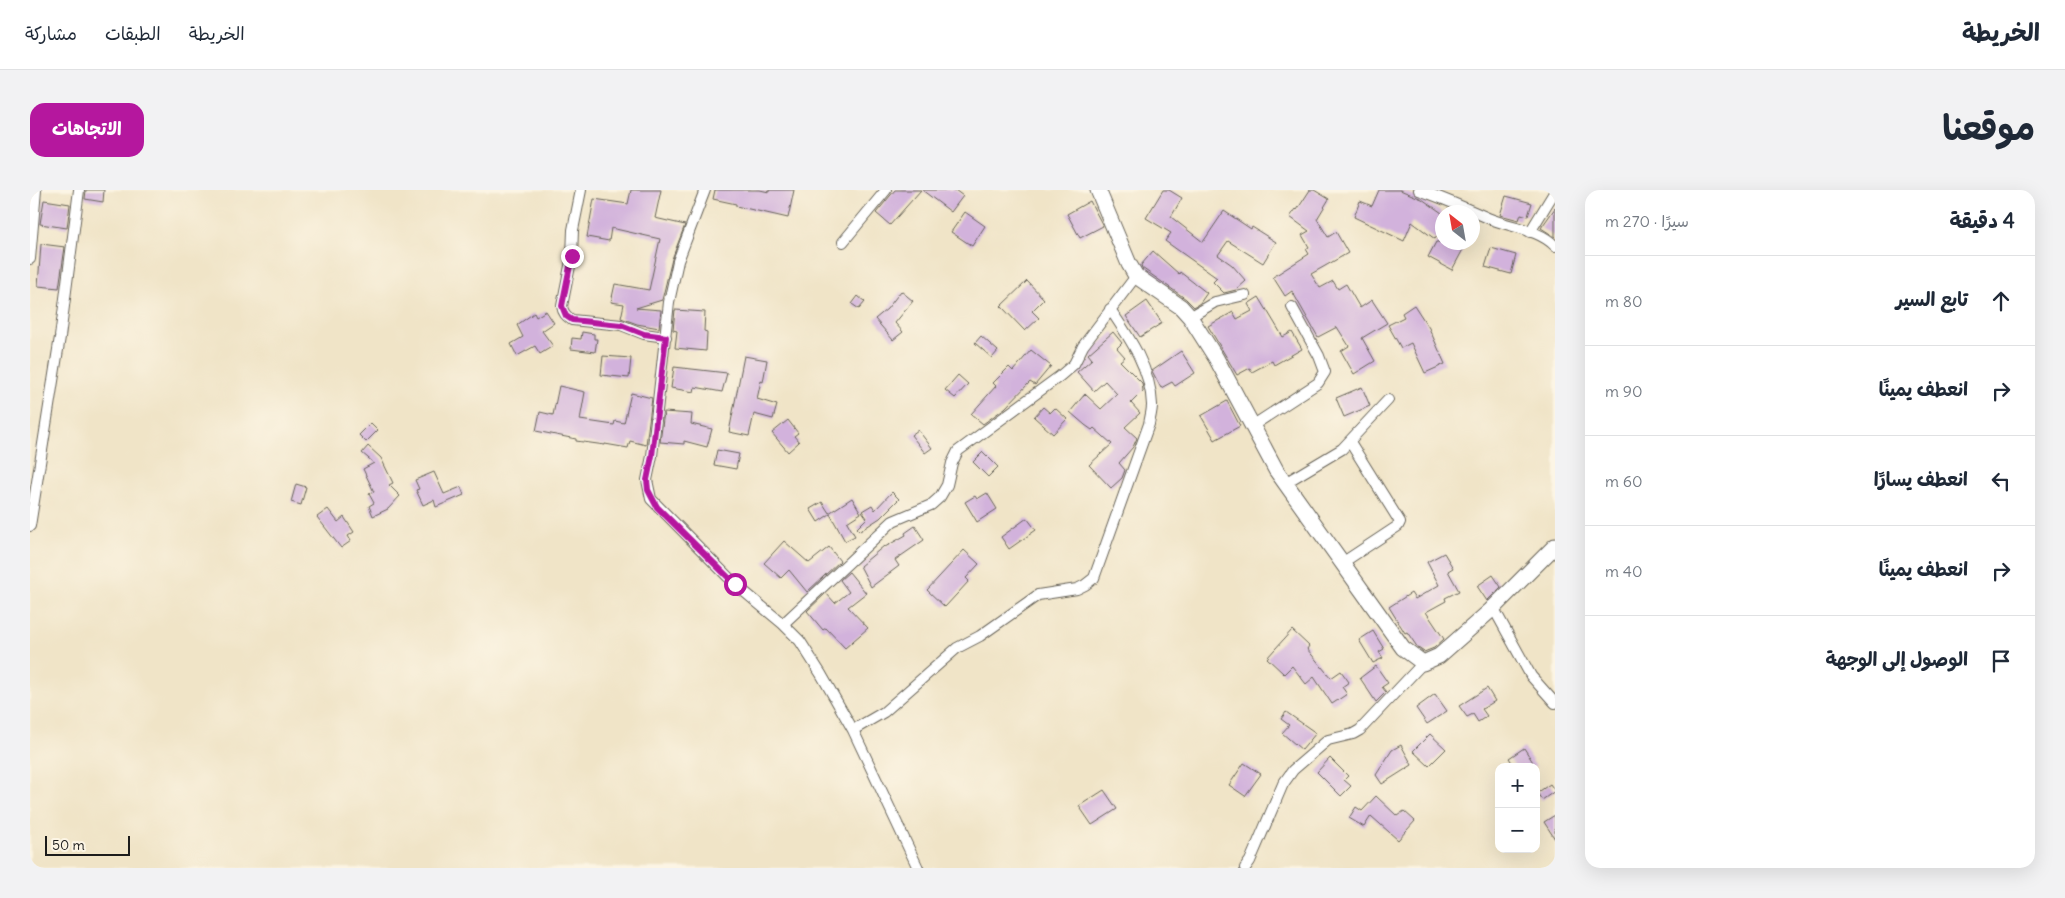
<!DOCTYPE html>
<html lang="ar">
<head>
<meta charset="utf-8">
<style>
  :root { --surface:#fff; --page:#f2f2f3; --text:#1f2937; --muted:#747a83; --line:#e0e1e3; --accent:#b5179e }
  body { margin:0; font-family:Delius,"Playpen Sans Arabic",sans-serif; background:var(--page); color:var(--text); direction:rtl }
  .controls { position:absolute; right:15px; bottom:15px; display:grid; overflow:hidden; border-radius:10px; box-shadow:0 5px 20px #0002 }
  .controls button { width:45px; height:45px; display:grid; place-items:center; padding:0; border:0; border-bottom:1px solid var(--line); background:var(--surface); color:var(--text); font:25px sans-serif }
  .compass { position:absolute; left:1405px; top:15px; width:45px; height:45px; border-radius:50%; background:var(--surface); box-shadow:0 5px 20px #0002; rotate:329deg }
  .scale { position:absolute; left:15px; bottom:12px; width:85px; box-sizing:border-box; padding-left:5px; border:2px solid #1c1c1c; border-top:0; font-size:14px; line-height:18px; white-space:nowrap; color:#1c1c1c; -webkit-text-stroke:4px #fcf5e5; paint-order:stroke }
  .stop { position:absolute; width:15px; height:15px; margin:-11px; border:4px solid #b5179e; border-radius:50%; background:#fff }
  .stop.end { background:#b5179e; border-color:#fff; box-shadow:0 1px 5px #0008 }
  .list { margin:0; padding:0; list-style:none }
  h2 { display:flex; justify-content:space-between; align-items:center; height:65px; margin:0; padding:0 20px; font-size:21px }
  h2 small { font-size:16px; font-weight:400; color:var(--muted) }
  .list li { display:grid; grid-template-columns:32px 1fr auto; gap:15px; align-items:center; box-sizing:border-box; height:90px; padding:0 20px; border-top:1px solid var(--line) }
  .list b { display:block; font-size:19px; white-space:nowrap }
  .list em { font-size:16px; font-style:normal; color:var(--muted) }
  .icon { flex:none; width:28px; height:28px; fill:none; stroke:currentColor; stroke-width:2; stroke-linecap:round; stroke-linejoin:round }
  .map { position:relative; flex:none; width:1525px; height:678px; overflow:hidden; direction:ltr; border-radius:15px }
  header { display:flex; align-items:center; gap:30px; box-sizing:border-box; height:70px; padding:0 25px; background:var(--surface); border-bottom:1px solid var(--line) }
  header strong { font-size:24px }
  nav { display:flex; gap:28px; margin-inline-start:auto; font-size:18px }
  .intro { display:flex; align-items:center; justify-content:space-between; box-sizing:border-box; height:120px; padding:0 30px }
  h1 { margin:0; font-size:35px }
  .button { padding:12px 22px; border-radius:15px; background:var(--accent); color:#fff; font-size:18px; font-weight:700 }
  main { display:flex; gap:30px; padding:0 30px }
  aside { flex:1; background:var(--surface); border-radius:15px; box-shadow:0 5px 20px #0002 }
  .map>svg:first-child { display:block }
  .building { fill:#d2b2dc }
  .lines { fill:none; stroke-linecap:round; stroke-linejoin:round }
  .street-casing { stroke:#666258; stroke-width:12 }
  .secondary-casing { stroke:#666258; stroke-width:17 }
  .street { stroke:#fff; stroke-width:10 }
  .secondary { stroke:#fff; stroke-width:15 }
  .route { stroke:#b5179e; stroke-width:6 }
</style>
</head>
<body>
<header>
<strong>الخريطة</strong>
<nav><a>الخريطة</a><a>الطبقات</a><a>مشاركة</a></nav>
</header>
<div class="intro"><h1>موقعنا</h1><a class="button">الاتجاهات</a></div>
<main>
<aside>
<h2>4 دقيقة<small>سيرًا · 270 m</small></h2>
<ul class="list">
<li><svg class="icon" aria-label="ahead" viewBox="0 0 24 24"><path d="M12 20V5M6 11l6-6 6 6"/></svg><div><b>تابع السير</b></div><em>80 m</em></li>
<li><svg class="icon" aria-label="right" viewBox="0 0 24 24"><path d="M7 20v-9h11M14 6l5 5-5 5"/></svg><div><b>انعطف يمينًا</b></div><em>90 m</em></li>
<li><svg class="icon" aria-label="left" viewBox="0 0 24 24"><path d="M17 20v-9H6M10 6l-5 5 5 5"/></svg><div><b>انعطف يسارًا</b></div><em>60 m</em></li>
<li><svg class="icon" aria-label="right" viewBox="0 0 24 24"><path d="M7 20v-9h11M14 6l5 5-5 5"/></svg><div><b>انعطف يمينًا</b></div><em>40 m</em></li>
<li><svg class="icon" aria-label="arrive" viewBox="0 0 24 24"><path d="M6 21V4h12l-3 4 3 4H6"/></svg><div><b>الوصول إلى الوجهة</b></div></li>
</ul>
</aside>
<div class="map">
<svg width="1525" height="678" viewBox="0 0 1525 678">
  <rect width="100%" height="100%" fill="#fcf5e5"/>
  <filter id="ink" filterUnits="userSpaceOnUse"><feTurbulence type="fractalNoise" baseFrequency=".02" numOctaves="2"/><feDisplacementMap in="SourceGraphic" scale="10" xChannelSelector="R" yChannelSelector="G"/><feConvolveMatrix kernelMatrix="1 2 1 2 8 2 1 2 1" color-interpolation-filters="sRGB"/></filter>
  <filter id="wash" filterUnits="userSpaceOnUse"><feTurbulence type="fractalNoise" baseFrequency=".0096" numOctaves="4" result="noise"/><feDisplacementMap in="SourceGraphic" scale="20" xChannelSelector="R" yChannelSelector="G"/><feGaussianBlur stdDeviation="1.12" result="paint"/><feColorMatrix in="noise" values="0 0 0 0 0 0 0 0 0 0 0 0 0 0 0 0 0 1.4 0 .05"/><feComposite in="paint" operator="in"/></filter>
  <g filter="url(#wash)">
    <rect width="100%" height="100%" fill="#f0e4c7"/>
    <g id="blocks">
      <!-- building -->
      <path class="building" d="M56,0H74L73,12L55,9Z
        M601,0H631L625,28L655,35L642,69L632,110L606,118L631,120L629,138L607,134L591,128L594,114L581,112L585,94L619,100L630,49L581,38L579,51L557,47L564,9L598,14Z
        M685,0H730L739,2V0H764L758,28L706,16V14L683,9Z
        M865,0H891L860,35L846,23Z
        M892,0H925L933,6L921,22Z
        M1133,0H1139L1152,8L1141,27L1173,52L1194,21L1221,39L1222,37L1246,52L1233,73L1198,51L1188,65L1202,75L1216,91L1206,100L1194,103L1183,92L1187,88L1135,51L1141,43L1116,28Z
        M1280,0H1284L1299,9L1287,29L1298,47L1306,42L1318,63L1281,84L1290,98L1303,91L1308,99L1316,94L1330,118L1342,110L1357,133L1332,148L1345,171L1324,184L1311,161L1319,156L1307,137L1288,147L1262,101L1255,106L1243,87L1279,64L1276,59L1279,57L1272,45L1279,41L1260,27L1266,19L1267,20Z
        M1349,0H1370L1392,9L1412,23V39L1405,49L1382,32L1374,51L1324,27L1330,11L1342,16Z
        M1476,6L1502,13L1498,26L1491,24L1489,30L1470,25Z
        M14,10L40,14L37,38L10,34Z
        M1060,11L1073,36L1050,48L1037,24Z
        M1525,18V47L1511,38Z
        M935,22L955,36L942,56L921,42Z
        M1406,52H1437L1422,80L1398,67Z
        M11,54L35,57L29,98L8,96Z
        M1461,58L1486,65L1481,84L1455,77Z
        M1123,61L1149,84L1150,82L1177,103L1170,113L1164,117L1156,109L1112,78L1111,75Z
        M997,91L1014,109L1002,121L1009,128L995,141L971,116Z
        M871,101L883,111L865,133L873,142L863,150L845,129L857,119Z
        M828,106L835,112L829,119L822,114Z
        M1229,107L1253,147L1262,142L1272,159L1244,175L1242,171L1222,182L1220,178L1207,185L1178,136L1203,122L1207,129L1222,121L1218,114Z
        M1117,111L1132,133L1110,147L1096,126Z
        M1384,115L1399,138L1415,174L1395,183L1381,153L1371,158L1358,135L1374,127L1372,123Z
        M645,120L675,122L674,141L677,142L676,161L645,158L647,141L643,140Z
        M516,121L524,133L512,141L523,156L510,164L505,156L487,166L481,154L493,147L487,135L504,123L506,127Z
        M552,142L564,144V149H567L565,162L541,159L542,148L551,149Z
        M1083,142L1092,153L1087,158L1095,167L1090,171L1112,193L1113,201L1101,213L1110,223L1095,237L1107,248L1103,257L1089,273L1095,280L1092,288L1081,298L1059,275L1082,254L1064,238L1062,240L1055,235L1040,222L1055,204L1071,219L1087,204L1075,191L1064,201L1047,182L1062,169L1058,164Z
        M951,146L968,161L962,168L945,153Z
        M1001,160L1021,176L1005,195L1000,192L975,218L953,234L941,224L966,196L963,193L979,177L983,181Z
        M1151,161L1165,183L1145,196L1142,192L1131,198L1122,181Z
        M573,166L601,168L599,188L571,185Z
        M714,166L737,170L733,192L731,191L727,209L747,215L743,229L724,224L719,246L699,242Z
        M644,177L697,183L692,202L665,197L664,202L641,198Z
        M928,185L938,194L925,208L915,200Z
        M529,196L555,202L550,230L584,235L585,231L594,233L601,203L622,208L616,255L600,251L598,258L575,254V255L546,251V249L506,241L510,222L523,225Z
        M1332,197L1340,216L1314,227L1306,208Z
        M1197,211L1210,236L1185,250L1171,226Z
        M1013,217L1020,223L1025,218L1037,229L1023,244L1004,227Z
        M634,222L662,224L661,234L682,239L677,257L654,251V254L630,252Z
        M758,230L768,243L764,246L769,252L758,262L742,243Z
        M341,233L348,240L336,252L329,245Z
        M888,240L902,258L895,263L881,245Z
        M338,256L351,268L363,293L359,295L370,306L358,319L343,326L339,316L344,313L339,304L344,302L333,279L344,273L332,263Z
        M687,260L709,264L706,279L684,275Z
        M953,262L968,277L958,287L943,272Z
        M404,282L414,304L431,297L434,305L406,317L404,310L393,315L386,300L389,299L385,290Z
        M266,294L276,297L271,315L261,312Z
        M862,302L869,309L850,328L830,341L827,338L837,328L832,321L842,315L845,320Z
        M957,303L967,319L947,332L935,312L945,306L947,309Z
        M822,308L831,323L817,332L825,346L815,351L800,324L788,332L780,319L792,312L799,323Z
        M298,319L308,332L314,327L324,342L318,346L321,351L311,358L287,327Z
        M997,328L1006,340L979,359L971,347Z
        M885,336L894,350L865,370L869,376L841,397L830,376L854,356L855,357L876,345L875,343Z
        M754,351L779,373L799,357L810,371L777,402L759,380L751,388L734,373Z
        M934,360L949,374L936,388L939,391L915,417L897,400Z
        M1414,363L1423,378L1418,381L1429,401L1415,408L1416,411L1396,422L1414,449L1404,458L1394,462L1388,458L1377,442L1375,443L1359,417L1381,403L1385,409L1409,395L1397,372Z
        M819,382L836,403L818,417L838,438L815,458L796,438L793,440L777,421L796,403L805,413L819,402L810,390Z
        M1463,385L1471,397L1457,411L1447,396Z
        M1262,440L1279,456L1277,459L1301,488L1311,481L1319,492L1312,497L1317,504L1302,514L1284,487L1276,494L1262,476L1254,484L1237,468Z
        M1343,441L1354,459L1349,462L1353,468L1343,473L1329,450Z
        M1346,476L1358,493L1352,497L1356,502L1346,512L1330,488Z
        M1457,498L1465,511L1452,519L1457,526L1448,532L1443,524L1437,527L1429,516Z
        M1405,504L1417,521L1397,534L1386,518Z
        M1256,522L1286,543L1272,560L1252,543L1259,535L1251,529Z
        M1400,544L1416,559L1399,576L1383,561Z
        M1371,555L1382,575L1352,594L1346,585L1362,560Z
        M1494,558L1506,577H1485L1479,568Z
        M1300,568L1318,586L1314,590L1321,596L1311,606L1287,582Z
        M1214,573L1231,584L1215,606L1199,595Z
        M1520,594L1525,601L1512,610L1507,603Z
        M1074,600L1087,619L1062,635L1049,616Z
        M1346,606L1367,626L1374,621L1385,631L1368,650L1341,626L1334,637L1319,628L1326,617L1332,621Z
        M1525,625V649L1514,632Z"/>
    </g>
  </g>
  <g filter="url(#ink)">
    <use href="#blocks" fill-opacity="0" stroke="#666258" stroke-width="1"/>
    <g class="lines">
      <defs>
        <path id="street" d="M551,0L543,40L542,66L532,116C533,123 536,126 542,130L591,135L614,144L636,147
          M675,0L648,71L639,112L622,266L617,290L621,309L705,394L753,434L770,451L791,484L823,540L888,678
          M1389,0C1413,8 1435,18 1458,28C1479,37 1509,39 1525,56
          M1500,42L1525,1
          M813,52L856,0
          M0,69L6,0
          M1160,127L1185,112L1215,105
          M1222,236L1288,193L1295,182L1289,166L1262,117
          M1255,293L1312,259L1358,210
          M0,336L30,147L49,0
          M1312,373L1368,336L1370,332L1320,252
          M1463,417L1501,486L1525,513
          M753,434L863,331L901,315L910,307L917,295L922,273L928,261L1030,186L1044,174L1053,156L1106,86
          M823,540L854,522L927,458L950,446L1008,405L1047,399L1055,395L1064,388L1119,234C1120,228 1122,221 1122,215C1121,179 1099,147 1080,119
          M1215,678L1220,671L1253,594L1263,580L1298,550L1323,544L1330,540L1393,473"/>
        <path id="secondary" d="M1068,0L1099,74L1106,86L1151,117L1160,127L1186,168L1246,280L1373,458L1393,473L1409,466L1461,420L1525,356"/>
      </defs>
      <!-- street casing -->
      <use href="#street" class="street-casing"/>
      <!-- secondary casing -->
      <use href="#secondary" class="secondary-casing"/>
      <!-- street -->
      <use href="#street" class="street"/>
      <!-- secondary -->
      <use href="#secondary" class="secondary"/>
    </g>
  </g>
  <g class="lines" filter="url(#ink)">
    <!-- route -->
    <path class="route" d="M542,66L532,116L536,126L542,130L591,135L614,144L636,147L622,266L617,290L618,300L627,317L705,394"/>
  </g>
</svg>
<div class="controls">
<button>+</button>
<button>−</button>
</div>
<svg class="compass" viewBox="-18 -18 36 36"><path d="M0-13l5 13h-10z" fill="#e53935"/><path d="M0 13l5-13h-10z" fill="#747a83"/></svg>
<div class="scale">50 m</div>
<div class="stop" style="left:705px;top:394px"></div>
<div class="stop end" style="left:542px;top:66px"></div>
</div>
</main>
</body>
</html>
